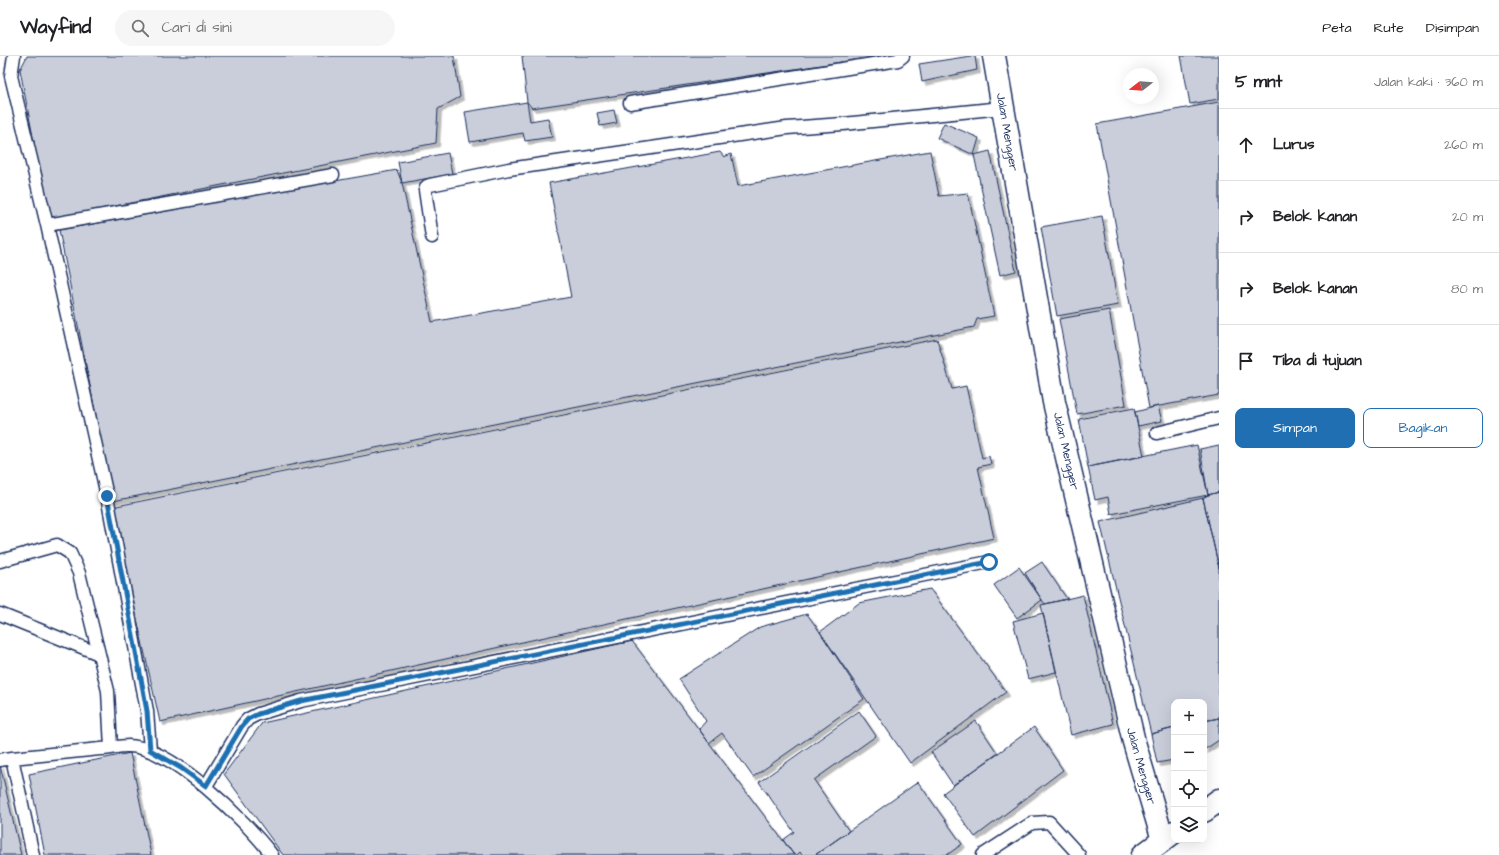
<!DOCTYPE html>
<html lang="id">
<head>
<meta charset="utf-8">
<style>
  :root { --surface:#fff; --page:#f6f6f6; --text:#202124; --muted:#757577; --line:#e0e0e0; --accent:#1f6fb2 }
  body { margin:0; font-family:"Architects Daughter",sans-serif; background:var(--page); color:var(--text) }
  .controls { position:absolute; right:12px; bottom:12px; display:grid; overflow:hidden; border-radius:8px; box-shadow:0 4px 16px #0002 }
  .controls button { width:36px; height:36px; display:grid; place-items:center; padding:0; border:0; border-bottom:1px solid var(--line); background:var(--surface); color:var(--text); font:20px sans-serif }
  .compass { position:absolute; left:1123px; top:12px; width:36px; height:36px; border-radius:50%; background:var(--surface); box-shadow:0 4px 16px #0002; rotate:253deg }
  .stop { position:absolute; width:12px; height:12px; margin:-9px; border:3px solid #1f6fb2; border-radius:50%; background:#fff }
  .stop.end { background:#1f6fb2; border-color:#fff; box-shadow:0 1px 4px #0008 }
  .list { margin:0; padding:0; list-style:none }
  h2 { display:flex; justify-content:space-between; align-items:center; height:52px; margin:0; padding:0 16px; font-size:17px }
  h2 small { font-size:13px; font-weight:400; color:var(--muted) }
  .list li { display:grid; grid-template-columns:26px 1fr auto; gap:12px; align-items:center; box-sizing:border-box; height:72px; padding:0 16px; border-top:1px solid var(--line) }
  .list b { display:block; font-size:15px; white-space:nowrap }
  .list em { font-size:13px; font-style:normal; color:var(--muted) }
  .actions { display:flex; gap:8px; padding:12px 16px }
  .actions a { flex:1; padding:9px 0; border:1px solid var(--accent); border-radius:8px; text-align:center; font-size:14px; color:var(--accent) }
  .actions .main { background:var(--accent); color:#fff }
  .icon { flex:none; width:22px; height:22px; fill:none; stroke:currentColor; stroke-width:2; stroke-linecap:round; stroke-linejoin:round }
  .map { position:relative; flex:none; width:1219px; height:799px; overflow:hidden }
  header { display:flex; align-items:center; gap:24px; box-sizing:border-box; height:56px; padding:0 20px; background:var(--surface); border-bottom:1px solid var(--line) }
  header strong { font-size:19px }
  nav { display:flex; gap:22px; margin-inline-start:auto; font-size:14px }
  .search { width:280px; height:36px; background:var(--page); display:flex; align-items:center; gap:10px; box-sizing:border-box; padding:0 14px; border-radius:22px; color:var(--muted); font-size:15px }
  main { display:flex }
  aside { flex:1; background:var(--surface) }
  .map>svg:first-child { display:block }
  .building { fill:#caceda; stroke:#1b2f5e; filter:url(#shadow) }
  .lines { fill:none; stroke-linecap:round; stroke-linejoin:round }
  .lane-casing { stroke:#1b2f5e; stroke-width:15 }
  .secondary-casing { stroke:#1b2f5e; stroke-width:25 }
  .primary-casing { stroke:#1b2f5e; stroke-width:25 }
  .lane { stroke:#fff; stroke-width:12 }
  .secondary { stroke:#fff; stroke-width:22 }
  .primary { stroke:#fff; stroke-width:22 }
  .route { stroke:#1f6fb2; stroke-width:5 }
  .labels { text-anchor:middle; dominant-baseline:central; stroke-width:4; stroke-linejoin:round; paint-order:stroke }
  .street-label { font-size:12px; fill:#1b2f5e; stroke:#fff }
</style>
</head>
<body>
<header>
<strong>Wayfind</strong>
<div class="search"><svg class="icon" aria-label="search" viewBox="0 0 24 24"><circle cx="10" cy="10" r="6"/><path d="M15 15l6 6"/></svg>Cari di sini</div>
<nav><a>Peta</a><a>Rute</a><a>Disimpan</a></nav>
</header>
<main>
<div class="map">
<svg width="1219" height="799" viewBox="0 0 1219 799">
  <defs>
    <filter id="shadow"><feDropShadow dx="3.5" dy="3.5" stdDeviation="0" flood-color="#0004"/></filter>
  </defs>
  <rect width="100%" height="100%" fill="#fff"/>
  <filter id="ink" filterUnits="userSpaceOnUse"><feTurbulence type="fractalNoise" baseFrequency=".025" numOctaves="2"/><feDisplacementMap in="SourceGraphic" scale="8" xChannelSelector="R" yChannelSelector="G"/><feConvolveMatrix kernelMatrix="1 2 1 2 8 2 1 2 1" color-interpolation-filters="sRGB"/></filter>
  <g filter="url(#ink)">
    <!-- building -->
    <path class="building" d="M27,0H454L460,41L438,53L436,87L49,163L20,14Z
      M522,0H882L532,52L527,46Z
      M971,0H975L977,14L922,26L919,8Z
      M1181,0H1219V43L1190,48Z
      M527,46L530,65L548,62L552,81L525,85L523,77L470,86L465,56Z
      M1219,46V339L1149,352L1097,68Z
      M614,54L617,67L600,70L597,57Z
      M944,67L979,82L974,99L937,82Z
      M930,95L939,140L968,137L994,260L977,263L974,271L113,445L59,174L397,114L402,127L432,266L571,241L549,127L720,96L724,101L731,98L738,130Z
      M990,95L1016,215L1000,219L974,99Z
      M448,97L452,118L402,127L398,106Z
      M1102,160L1118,249L1057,260L1041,171Z
      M1109,254L1126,349L1077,358L1059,263Z
      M937,283L952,333L966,330L982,402L989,400L991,408L978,411L994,482L160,666L112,451Z
      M1158,350L1162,365L1138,370L1135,356Z
      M1134,352L1144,400L1088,411L1079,363Z
      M1197,389L1208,439L1111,458L1108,441L1095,444L1088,411Z
      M1219,389V436L1208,439L1200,393Z
      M1219,436V512L1203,442L1208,439Z
      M1203,442L1219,512V662L1204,665V646H1174V672L1151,678L1100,466Z
      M1042,506L1067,543L1045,548L1042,544L1025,517Z
      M1019,511L1042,544L1017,562L994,529Z
      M930,533L1006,636L910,707L820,576L859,547Z
      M1083,539L1113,668L1071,679L1041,549Z
      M1043,557L1056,616L1028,623L1013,565Z
      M807,558L820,576L864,643L753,721L722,677L709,687L699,673L706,665L679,623L760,571Z
      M632,585L794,799H283L224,718L262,667Z
      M859,655L876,680L814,724L849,775L815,799H802L800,796L797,799H794L783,784L794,776L759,726Z
      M1219,662V684L1204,694V665Z
      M976,665L998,698L953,729L931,696Z
      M1034,671L1063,714L975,781L943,737Z
      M1174,672V704L1157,707L1151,678Z
      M130,697L151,799H45L29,718Z
      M0,709L21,799H0Z
      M918,726L962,788L947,799H815Z"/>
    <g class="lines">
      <defs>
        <path id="lane" d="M14,0L11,20L47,169
          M630,47L898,4L903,0
          M432,181L425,134L427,130L430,129L509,113L787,72L843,68L1002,52
          M1157,377L1219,362
          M0,505L57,489L70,497L79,517L99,598
          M0,558L99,598L108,635L111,692
          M150,694L147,655L107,440L47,169L333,119
          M12,702L33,799
          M0,704L12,702C41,699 70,696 100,693C109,693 118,690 127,690C170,689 247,766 272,799
          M206,730L242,670L248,663L258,658L301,645L989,506
          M983,799L1032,767L1049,766L1079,799"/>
        <path id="secondary" d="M994,0L1054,346L1134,686L1163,784"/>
        <path id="primary" d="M1204,755L1219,744
          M1143,799L1174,776"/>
      </defs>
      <!-- lane casing -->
      <use href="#lane" class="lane-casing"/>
      <!-- secondary casing -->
      <use href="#secondary" class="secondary-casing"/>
      <!-- primary casing -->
      <use href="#primary" class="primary-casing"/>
      <!-- lane -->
      <use href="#lane" class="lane"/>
      <!-- secondary -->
      <use href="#secondary" class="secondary"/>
      <!-- primary -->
      <use href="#primary" class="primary"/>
    </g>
  </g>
  <g class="lines" filter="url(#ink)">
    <!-- route -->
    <path class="route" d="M107,440L147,655L150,694L181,712L206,730L242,670L248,663L258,658L301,645L989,506"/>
  </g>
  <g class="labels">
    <!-- street labels -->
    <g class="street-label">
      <text transform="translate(1007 76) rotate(80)">Jalan Mengger</text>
      <text transform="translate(1066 395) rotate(77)">Jalan Mengger</text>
      <text transform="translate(1141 710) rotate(74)">Jalan Mengger</text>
    </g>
  </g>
</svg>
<div class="controls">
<button>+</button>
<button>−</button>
<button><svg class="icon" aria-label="locate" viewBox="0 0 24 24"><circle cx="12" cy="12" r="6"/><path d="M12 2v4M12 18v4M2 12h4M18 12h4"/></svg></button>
<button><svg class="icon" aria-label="layers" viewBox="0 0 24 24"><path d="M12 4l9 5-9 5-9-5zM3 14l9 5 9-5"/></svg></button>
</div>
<svg class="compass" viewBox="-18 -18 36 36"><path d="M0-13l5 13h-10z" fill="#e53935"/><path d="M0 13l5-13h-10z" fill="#757577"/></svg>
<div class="stop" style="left:989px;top:506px"></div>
<div class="stop end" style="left:107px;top:440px"></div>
</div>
<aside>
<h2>5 mnt<small>Jalan kaki · 360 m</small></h2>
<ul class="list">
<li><svg class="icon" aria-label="ahead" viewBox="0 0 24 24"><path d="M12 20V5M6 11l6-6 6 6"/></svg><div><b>Lurus</b></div><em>260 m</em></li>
<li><svg class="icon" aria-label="right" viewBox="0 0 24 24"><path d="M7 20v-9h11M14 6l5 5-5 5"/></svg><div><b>Belok kanan</b></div><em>20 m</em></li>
<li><svg class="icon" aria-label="right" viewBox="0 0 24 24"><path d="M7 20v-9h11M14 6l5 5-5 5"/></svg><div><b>Belok kanan</b></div><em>80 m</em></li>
<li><svg class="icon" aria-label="arrive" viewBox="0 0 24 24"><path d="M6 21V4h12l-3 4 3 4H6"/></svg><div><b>Tiba di tujuan</b></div></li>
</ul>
<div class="actions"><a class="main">Simpan</a><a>Bagikan</a></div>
</aside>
</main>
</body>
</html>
